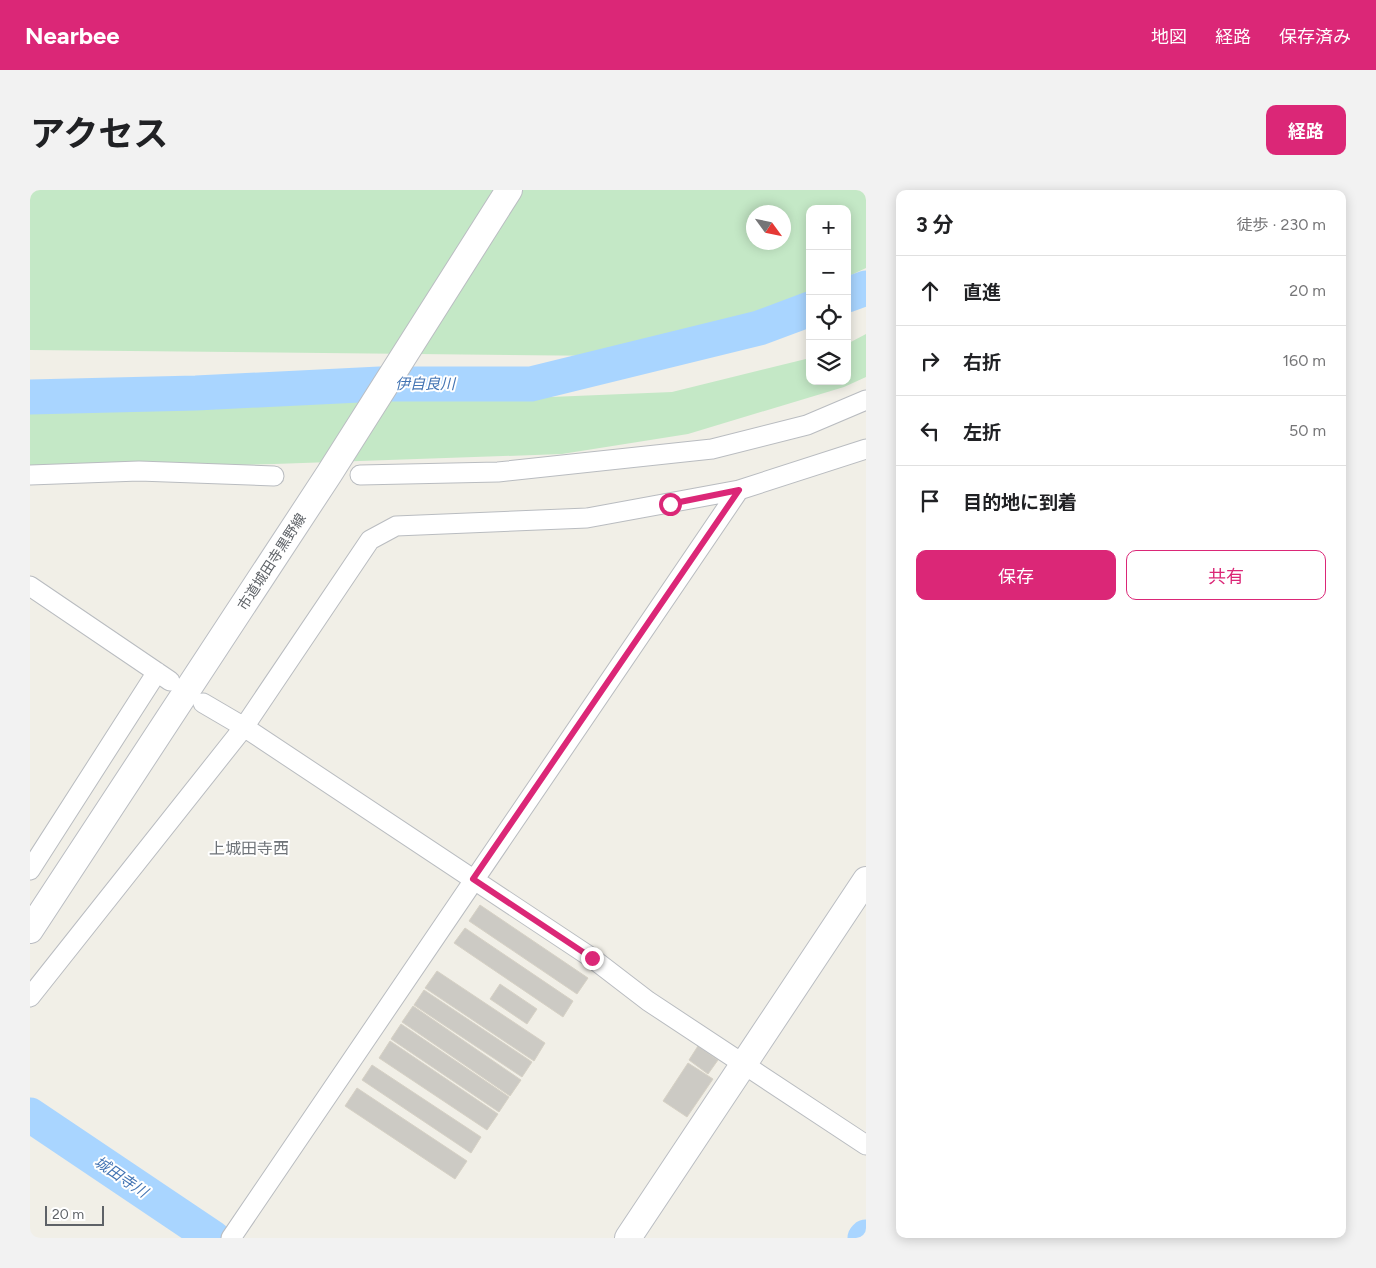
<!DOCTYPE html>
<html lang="ja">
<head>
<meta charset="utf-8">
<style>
  :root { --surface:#fff; --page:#f2f2f2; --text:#202124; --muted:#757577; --line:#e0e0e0; --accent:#db2777 }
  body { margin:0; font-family:Figtree,"Noto Sans JP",sans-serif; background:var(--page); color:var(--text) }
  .controls { position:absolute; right:15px; top:15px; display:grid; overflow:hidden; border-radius:10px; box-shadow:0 2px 12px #0003 }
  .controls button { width:45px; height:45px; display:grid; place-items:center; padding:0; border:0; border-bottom:1px solid var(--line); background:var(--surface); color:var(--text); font:25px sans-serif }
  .compass { position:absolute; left:716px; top:15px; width:45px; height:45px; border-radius:50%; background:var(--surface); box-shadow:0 2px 12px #0003; rotate:123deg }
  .scale { position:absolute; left:15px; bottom:12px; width:59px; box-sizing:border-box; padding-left:5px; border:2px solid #5e6267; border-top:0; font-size:14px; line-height:18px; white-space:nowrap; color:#5e6267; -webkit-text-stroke:4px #fff; paint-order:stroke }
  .stop { position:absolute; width:15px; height:15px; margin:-11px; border:4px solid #db2777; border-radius:50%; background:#fff }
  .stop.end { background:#db2777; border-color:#fff; box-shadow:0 1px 5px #0008 }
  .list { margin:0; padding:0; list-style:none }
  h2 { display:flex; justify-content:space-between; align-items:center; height:65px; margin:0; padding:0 20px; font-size:21px }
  h2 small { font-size:16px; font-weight:400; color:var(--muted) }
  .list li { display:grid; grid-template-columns:32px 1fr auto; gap:15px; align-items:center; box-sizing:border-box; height:70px; padding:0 20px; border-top:1px solid var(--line) }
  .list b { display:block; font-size:19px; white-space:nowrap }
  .list em { font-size:16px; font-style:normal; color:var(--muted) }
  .actions { display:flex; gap:10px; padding:15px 20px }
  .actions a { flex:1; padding:11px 0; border:1px solid var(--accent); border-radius:10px; text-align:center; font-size:18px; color:var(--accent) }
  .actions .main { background:var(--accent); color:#fff }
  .icon { flex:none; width:28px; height:28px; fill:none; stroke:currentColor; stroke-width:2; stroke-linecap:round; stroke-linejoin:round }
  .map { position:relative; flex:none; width:836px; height:1048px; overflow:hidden; border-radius:10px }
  header { display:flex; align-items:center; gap:30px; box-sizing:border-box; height:70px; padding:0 25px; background:var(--accent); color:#fff }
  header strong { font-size:24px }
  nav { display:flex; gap:28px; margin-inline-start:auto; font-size:18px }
  .intro { display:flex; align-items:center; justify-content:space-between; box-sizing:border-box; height:120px; padding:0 30px }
  h1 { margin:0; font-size:35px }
  .button { padding:12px 22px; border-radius:10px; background:var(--accent); color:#fff; font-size:18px; font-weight:700 }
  main { display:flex; gap:30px; padding:0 30px }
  aside { flex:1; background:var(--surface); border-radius:10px; box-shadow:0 2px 12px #0003 }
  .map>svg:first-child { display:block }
  .green { fill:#c4e8c6; fill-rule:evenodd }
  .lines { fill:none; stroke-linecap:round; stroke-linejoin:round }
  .river { stroke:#a9d5ff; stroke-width:35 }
  .building { fill:#cccac4; stroke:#d6d1c5 }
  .street-casing { stroke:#b9bcc0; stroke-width:21 }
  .secondary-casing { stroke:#babdc2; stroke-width:28 }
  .street { stroke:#fff; stroke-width:19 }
  .secondary { stroke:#fff; stroke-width:26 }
  .route { stroke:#db2777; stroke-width:6 }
  .labels { text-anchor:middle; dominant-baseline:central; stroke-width:4; stroke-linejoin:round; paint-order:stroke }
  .street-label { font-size:14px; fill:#5e6267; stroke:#fff }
  .water-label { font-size:15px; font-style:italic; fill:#4374b3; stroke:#fff }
  .quarter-label { font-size:16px; fill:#6f7479; stroke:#fff }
</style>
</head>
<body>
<header>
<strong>Nearbee</strong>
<nav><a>地図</a><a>経路</a><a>保存済み</a></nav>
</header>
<div class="intro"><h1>アクセス</h1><a class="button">経路</a></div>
<main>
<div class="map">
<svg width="836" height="1048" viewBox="0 0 836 1048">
  <rect width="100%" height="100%" fill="#f1efe7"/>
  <!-- green -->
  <path class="green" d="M0,0H836V78L817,87V19H780V105L756,116L580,166L0,160ZM724,22H754V52H724Z
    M836,144V187L814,197L658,244L532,264L244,274L0,280V214H106L200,209L447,210L642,202L780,168V191H817V154Z"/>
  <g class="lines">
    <!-- river -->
    <path class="river" d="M817,105L836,98
      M0,207L166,203L350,194H501L729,138L780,119
      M0,925L183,1048
      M835,1048L836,1047"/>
  </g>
  <!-- building -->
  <path class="building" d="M450,715L558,788L547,804L439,731Z
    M435,738L543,811L533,827L424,753Z
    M407,781L515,853L504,871L395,798Z
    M470,794L507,819L497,834L460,809Z
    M394,800L502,872L492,887L384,815Z
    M383,816L491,890L480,906L372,832Z
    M371,834L479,907L469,922L361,849Z
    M360,851L468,924L457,940L349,868Z
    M668,856L688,870L678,884L659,870Z
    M658,873L683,889L657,927L633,911Z
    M342,875L451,947L441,963L332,890Z
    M327,898L437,971L425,989L315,916Z"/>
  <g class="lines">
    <defs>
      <path id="street" d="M0,285L109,281L244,286
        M330,285L468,282L682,259L777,235L836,210
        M0,396L140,491
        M173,513L214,537L562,768L618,811L836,955
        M0,680L127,482
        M0,807L214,537L340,350L366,336L557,328L709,300
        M201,1048L709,300L836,259"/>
      <path id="secondary" d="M0,740L299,284L479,0
        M598,1048L836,690"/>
    </defs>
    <!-- street casing -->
    <use href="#street" class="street-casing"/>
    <!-- secondary casing -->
    <use href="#secondary" class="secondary-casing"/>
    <!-- street -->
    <use href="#street" class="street"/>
    <!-- secondary -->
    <use href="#secondary" class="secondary"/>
  </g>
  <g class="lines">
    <!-- route -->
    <path class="route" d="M562,768L443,689L709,300L640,314"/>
  </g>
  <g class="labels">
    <!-- street labels -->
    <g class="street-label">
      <text transform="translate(242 372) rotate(-57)">市道城田寺黒野線</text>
    </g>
    <!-- water labels -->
    <g class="water-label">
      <text x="395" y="194">伊自良川</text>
      <text transform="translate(91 987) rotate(34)">城田寺川</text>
    </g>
    <!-- quarter labels -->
    <g class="quarter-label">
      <text x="219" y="658">上城田寺西</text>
    </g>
  </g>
</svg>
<div class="controls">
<button>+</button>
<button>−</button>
<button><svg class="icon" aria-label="locate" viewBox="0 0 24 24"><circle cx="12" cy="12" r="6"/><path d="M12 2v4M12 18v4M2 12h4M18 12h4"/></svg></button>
<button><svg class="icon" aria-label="layers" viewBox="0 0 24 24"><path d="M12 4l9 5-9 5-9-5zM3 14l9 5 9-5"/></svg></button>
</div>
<svg class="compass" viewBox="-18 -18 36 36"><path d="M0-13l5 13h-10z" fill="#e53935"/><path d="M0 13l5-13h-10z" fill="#757577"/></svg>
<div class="scale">20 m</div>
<div class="stop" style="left:640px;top:314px"></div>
<div class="stop end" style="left:562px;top:768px"></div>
</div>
<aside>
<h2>3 分<small>徒歩 · 230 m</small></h2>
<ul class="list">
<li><svg class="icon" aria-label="ahead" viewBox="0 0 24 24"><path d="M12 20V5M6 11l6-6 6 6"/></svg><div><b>直進</b></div><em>20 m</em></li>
<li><svg class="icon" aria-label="right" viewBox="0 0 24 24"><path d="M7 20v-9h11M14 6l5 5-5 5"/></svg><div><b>右折</b></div><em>160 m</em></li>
<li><svg class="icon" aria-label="left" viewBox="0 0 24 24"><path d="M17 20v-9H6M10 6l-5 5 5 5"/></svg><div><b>左折</b></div><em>50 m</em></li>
<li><svg class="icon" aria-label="arrive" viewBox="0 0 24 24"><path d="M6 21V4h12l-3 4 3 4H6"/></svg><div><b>目的地に到着</b></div></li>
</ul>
<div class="actions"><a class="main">保存</a><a>共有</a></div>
</aside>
</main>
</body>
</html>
